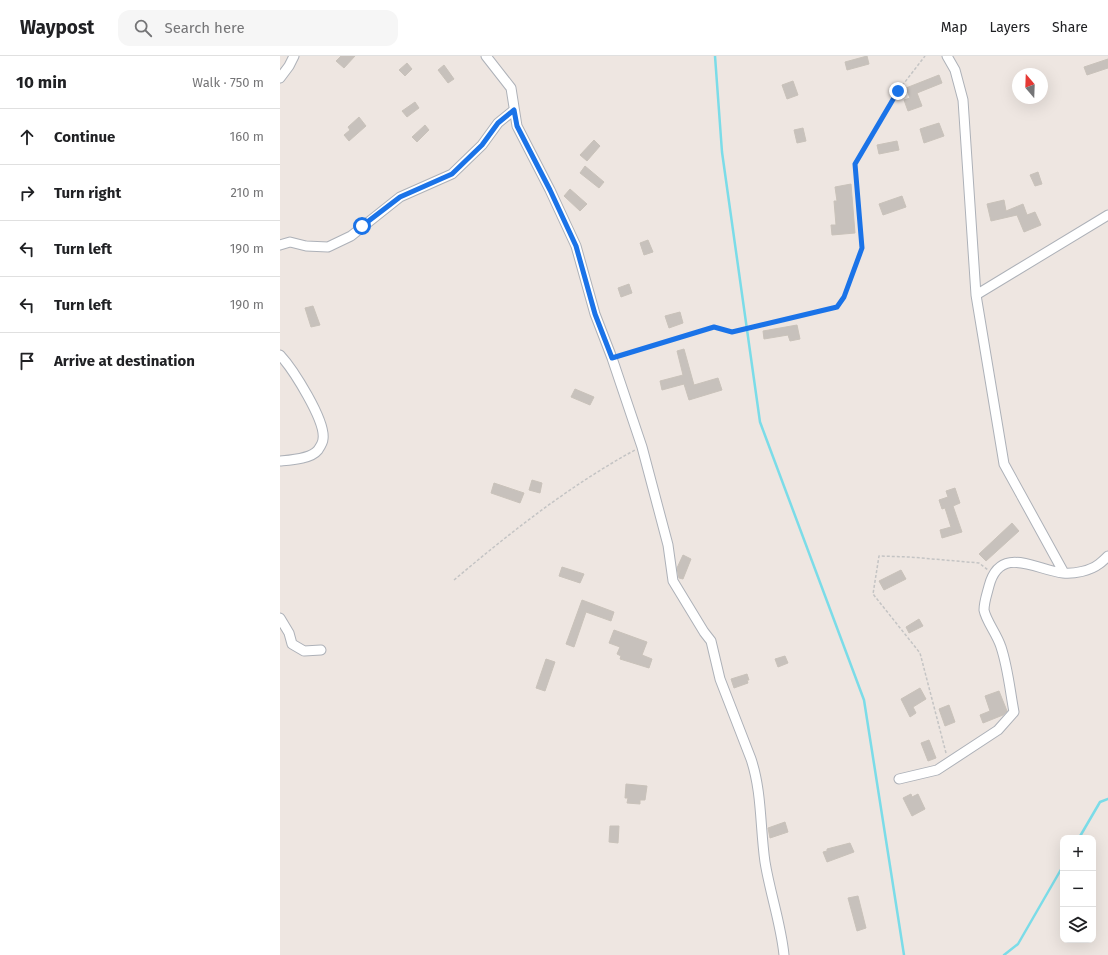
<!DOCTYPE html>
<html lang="en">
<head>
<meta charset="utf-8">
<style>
  :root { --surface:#fff; --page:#f6f6f6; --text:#202124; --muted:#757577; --line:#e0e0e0 }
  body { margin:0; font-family:"Fira Sans",sans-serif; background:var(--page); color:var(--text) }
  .controls { position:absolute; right:12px; bottom:12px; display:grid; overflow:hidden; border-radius:8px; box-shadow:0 4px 16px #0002 }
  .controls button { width:36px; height:36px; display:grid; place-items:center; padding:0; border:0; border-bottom:1px solid var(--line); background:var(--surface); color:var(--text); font:20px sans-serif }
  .compass { position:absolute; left:732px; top:12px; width:36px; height:36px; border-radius:50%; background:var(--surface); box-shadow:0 4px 16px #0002; rotate:341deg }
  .stop { position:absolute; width:12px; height:12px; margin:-9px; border:3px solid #1a73e8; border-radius:50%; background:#fff }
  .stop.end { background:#1a73e8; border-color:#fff; box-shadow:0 1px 4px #0008 }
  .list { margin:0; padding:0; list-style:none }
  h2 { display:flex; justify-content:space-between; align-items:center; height:52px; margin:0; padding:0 16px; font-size:17px }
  h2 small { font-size:13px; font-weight:400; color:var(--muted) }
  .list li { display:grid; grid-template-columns:26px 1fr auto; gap:12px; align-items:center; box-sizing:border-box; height:56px; padding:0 16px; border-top:1px solid var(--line) }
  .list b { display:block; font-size:15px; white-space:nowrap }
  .list em { font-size:13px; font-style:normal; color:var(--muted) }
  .icon { flex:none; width:22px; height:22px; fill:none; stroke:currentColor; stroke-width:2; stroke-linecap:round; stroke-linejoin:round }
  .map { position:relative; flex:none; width:828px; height:899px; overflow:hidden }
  header { display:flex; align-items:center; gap:24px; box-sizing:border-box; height:56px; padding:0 20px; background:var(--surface); border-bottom:1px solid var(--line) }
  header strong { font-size:19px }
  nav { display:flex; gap:22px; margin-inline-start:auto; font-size:14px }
  .search { width:280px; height:36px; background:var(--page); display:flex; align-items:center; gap:10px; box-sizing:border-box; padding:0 14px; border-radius:12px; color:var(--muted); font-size:15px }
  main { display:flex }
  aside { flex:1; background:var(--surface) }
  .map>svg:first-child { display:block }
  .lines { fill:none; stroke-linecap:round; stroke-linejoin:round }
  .stream { stroke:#7bdce8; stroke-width:2.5 }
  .building { fill:#c7c1bc; stroke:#c9c2ba }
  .minor-casing { stroke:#adb1b8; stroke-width:11 }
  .path { stroke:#c4c4c4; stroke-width:1.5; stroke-dasharray:3 2; stroke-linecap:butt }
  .minor { stroke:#fff; stroke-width:9 }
  .route { stroke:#1a73e8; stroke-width:5 }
</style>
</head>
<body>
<header>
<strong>Waypost</strong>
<div class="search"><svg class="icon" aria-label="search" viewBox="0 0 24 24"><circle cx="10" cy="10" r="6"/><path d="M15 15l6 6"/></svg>Search here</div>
<nav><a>Map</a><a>Layers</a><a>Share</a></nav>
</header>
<main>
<aside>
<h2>10 min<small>Walk · 750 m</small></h2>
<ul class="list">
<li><svg class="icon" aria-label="ahead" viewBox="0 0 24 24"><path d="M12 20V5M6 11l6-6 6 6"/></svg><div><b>Continue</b></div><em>160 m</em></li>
<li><svg class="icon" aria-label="right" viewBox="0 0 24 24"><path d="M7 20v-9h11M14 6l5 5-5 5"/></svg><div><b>Turn right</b></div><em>210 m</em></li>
<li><svg class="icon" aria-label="left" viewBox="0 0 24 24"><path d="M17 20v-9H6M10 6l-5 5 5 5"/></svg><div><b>Turn left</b></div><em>190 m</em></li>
<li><svg class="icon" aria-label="left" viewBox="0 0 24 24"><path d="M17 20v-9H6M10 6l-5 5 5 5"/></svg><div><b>Turn left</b></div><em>190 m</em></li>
<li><svg class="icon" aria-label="arrive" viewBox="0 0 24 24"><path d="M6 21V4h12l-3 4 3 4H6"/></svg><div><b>Arrive at destination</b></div></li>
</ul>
</aside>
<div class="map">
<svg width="828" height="899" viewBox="0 0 828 899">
  <rect width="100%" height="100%" fill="#eee6e1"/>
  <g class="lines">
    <!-- stream -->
    <path class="stream" d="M435,0L442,96L480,366L584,644L624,899
      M799,782L820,746L828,743
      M724,899L738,888L783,810"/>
  </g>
  <!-- building -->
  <path class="building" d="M61,0H75L64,12L56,5Z
    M587,0L589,8L567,14L565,6Z
    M828,3V12L807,19L804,11Z
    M127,7L132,13L125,20L119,14Z
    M164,9L174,23L168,27L158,14Z
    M659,19L662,27L637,37L642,50L628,55L624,44L630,42L626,32Z
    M513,25L518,39L507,43L502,29Z
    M135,46L139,52L127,61L122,55Z
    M79,61L86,70L69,85L64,79L70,74L68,71Z
    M659,67L664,80L644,87L640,73Z
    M145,69L149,74L137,86L132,81Z
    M523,72L526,85L517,87L514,74Z
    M314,84L320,90L307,105L300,99Z
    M617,85L619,94L599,98L597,89Z
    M305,110L324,126L319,132L300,117Z
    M758,116L762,128L755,130L750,119Z
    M571,128L575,177L552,179L551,169H556L554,145H557L555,131Z
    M290,133L307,148L300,155L284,140Z
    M622,140L626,151L603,159L599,148Z
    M724,144L726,155L743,148L747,159L755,156L761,169L744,176L737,159L711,165L707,148Z
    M368,184L373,196L364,199L360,187Z
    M349,228L352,237L341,241L338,232Z
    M33,250L40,269L31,271L25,252Z
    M400,256L403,267L389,272L385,260Z
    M517,269L520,283L510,285L508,279L484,283L483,275Z
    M404,293L414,329L438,322L442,334L409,344L404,328L382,334L380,325L403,319L397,295Z
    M295,333L314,341L310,349L291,341Z
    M252,424L262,427L260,437L249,434Z
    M214,427L244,437L240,447L211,437Z
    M675,432L680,447L673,450L682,476L662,482L660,474L671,471L665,452L662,453L659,444L668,441L666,435Z
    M732,467L739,475L706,505L699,498Z
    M403,499L411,503L403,523L399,522L397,512Z
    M282,511L304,518L300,527L279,520Z
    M621,514L626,523L604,534L599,525Z
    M302,544L334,556L331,565L306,556L294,591L286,588Z
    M639,563L643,570L629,577L626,571Z
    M334,574L367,586L362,599L372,603L369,612L340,603L341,600L337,598L340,591L329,587Z
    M505,600L508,607L498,611L495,603Z
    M266,603L275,606L265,635L256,632Z
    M467,618L469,624H467L468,627L454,632L451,623Z
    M640,632L646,643L633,651L636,657L630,661L621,643Z
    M719,635L727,655L723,659L703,667L700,659L710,655L705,640Z
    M669,649L675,666L665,670L659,653Z
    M649,684L656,702L648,705L641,687Z
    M346,728L367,730L365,744H360V748L347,747L348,742H345Z
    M631,738L632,741L638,738L645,753L632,760L623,742Z
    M505,766L508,776L490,782L488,772Z
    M330,770H339L338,787L329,786Z
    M570,787L574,796L547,806L543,796L547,795V793Z
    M578,840L586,872L577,875L568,842Z"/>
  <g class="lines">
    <defs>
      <path id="minor" d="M206,0L231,32L237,70L270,134L296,190L315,258L332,302L362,391L388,489L393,525L424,576L431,585L440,623L471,703C482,736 480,771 485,806C490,837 501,868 504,899
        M667,0L675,14L683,44L696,239L724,408L784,517
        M0,22L9,10L14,0
        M0,189L10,186L26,190L48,191L71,180L120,141L172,118L202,89L218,67L234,54
        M696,239L828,159
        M0,299C13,313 46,365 43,383C43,386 40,391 38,394C31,403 11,404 0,405
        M0,562L9,577L12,588L24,595L41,594
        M619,723L657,714L718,674L734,656C730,635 728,612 721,591C717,578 706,565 704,554C704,546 707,538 709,530C720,488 756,514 783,517C794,518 810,515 819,508C822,506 825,503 828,500"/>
    </defs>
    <!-- minor casing -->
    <use href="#minor" class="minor-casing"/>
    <!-- path -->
    <path class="path" d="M340,299L434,271L452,276L557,251L564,241L582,192L575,108L618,35L645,0
      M174,524C231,476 289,430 355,394
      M666,697L640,597L593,538L599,500L630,501L699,507L708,514"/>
    <!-- minor -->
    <use href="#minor" class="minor"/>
  </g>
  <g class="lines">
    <!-- route -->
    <path class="route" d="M82,170L120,141L172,118L202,89L218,67L234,54L237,70L270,134L296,190L315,258L332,302L434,271L452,276L557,251L564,241L582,192L575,108L618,35"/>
  </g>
</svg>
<div class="controls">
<button>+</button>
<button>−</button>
<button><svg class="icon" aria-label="layers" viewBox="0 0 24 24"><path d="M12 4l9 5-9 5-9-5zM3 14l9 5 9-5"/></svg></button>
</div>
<svg class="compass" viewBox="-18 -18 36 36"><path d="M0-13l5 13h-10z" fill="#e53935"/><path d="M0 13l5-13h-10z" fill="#757577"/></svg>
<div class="stop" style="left:82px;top:170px"></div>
<div class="stop end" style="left:618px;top:35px"></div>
</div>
</main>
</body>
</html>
